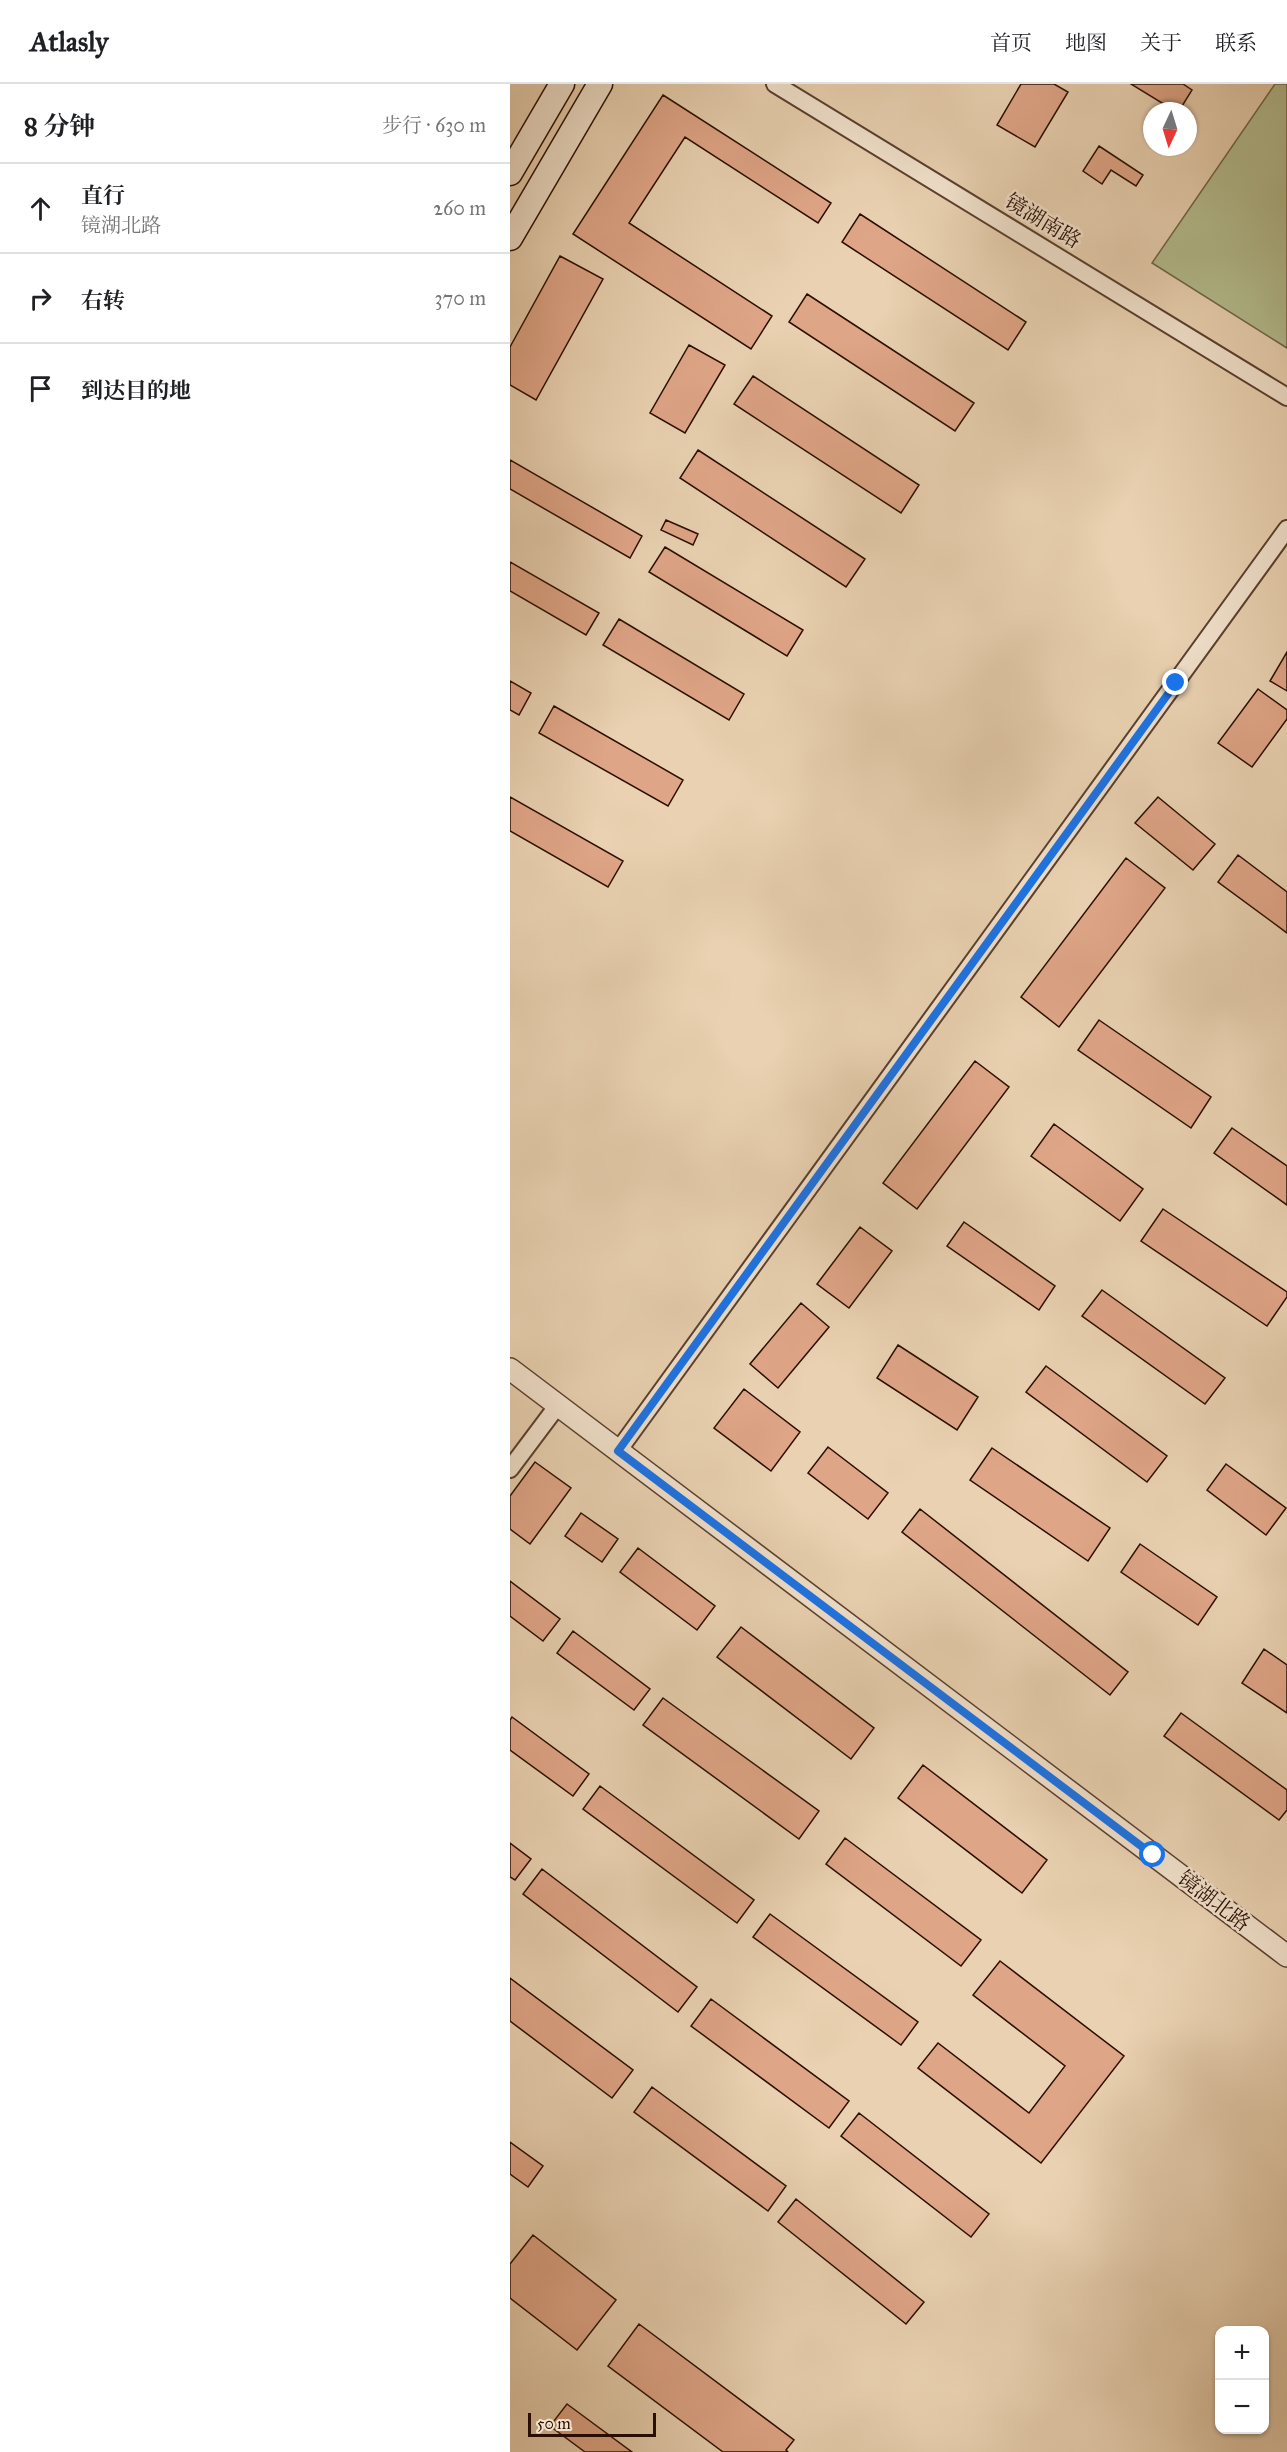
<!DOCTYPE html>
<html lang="zh">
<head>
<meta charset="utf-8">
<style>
  :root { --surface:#fff; --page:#f6f6f6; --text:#202124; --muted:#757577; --line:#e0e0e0 }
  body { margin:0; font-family:"IM FELL Great Primer","Noto Serif SC",serif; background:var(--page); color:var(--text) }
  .controls { position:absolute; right:18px; bottom:18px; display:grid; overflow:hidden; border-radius:12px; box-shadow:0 2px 4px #0004 }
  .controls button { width:54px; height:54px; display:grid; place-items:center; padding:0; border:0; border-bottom:2px solid var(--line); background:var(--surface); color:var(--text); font:30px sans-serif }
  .compass { position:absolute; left:633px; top:18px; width:54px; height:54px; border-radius:50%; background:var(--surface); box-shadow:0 2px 4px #0004; rotate:184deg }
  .scale { position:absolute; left:18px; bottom:15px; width:128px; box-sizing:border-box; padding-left:6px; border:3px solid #2b0e02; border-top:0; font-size:16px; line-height:21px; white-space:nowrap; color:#2b0e02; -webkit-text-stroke:4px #f1e1cc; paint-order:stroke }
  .stop { position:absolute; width:18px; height:18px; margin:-14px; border:4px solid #1a73e8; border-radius:50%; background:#fff }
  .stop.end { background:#1a73e8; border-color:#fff; box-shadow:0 2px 6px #0008 }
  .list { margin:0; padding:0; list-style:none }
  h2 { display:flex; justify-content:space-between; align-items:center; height:78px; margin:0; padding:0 24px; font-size:26px }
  h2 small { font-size:20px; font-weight:400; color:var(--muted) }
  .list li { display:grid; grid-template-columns:39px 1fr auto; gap:18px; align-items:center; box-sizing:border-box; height:90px; padding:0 24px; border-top:2px solid var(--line) }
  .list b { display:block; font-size:22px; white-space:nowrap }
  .list p { margin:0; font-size:20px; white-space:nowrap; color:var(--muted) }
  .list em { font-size:20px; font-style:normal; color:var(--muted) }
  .icon { flex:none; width:33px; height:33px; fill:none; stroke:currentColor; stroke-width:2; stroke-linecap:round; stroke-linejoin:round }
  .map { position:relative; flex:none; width:777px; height:2368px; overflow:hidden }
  header { display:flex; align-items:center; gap:36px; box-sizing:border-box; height:84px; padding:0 30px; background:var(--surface); border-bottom:2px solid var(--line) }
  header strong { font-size:28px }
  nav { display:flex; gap:33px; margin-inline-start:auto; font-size:21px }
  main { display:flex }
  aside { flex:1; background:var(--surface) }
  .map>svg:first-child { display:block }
  .green { fill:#b3bc8e; stroke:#6f6548; stroke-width:1.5 }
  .building { fill:#dfa587; stroke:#2b0e02; stroke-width:1.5 }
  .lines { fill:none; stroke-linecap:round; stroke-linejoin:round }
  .minor-casing { stroke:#5a3f2e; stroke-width:20 }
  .tertiary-casing { stroke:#5a3f2e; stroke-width:24 }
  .secondary-casing { stroke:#2b0e02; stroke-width:27 }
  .minor { stroke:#f1e1cc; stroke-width:16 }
  .tertiary { stroke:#f1e1cc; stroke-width:21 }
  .secondary { stroke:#f1e1cc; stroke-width:24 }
  .route { stroke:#1a73e8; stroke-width:8 }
  .labels { text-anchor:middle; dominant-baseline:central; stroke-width:5; stroke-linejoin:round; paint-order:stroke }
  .street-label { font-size:21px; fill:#2b0e02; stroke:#f1e1cc }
</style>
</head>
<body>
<header>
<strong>Atlasly</strong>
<nav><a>首页</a><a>地图</a><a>关于</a><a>联系</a></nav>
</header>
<main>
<aside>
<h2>8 分钟<small>步行 · 630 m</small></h2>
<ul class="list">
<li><svg class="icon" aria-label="ahead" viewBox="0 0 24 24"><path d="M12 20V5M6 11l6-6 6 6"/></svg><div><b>直行</b><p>镜湖北路</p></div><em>260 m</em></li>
<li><svg class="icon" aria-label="right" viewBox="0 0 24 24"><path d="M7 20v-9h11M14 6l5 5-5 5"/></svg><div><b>右转</b></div><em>370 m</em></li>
<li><svg class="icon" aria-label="arrive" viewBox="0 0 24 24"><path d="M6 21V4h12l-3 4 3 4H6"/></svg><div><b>到达目的地</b></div></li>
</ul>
</aside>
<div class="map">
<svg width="777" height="2368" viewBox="0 0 777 2368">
  <rect width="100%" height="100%" fill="#e9d1b1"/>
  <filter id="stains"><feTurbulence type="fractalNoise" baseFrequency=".00333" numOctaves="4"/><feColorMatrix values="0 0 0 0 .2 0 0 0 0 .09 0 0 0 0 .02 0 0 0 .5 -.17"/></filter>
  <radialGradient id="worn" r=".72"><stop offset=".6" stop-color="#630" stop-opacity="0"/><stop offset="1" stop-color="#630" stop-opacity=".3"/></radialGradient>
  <!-- green -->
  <path class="green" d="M765,0H777V264L642,179Z"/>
  <!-- building -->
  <path class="building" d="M511,0H544L558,8L525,63L487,41Z
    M621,0H673L682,6L669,27H665Z
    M153,11L321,119L308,139L175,53L119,139L262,232L241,265L63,150Z
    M589,62L633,91L626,102L601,86L592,100L573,87Z
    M350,130L516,238L498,266L332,158Z
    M50,172L93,195L26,316L0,301V263Z
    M297,210L464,319L445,347L279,238Z
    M179,261L215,281L175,349L140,329Z
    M243,292L409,401L391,429L224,320Z
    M188,366L355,475L336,503L170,394Z
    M0,376L132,452L120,474L0,405Z
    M156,436L188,450L183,461L151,446Z
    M155,463L293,546L277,572L139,488Z
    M0,478L89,529L76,551L0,507Z
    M109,535L234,610L219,636L93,561Z
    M777,568V607L760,597Z
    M0,597L21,609L9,631L0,626Z
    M748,605L777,626V635L742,683L708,659Z
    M44,622L173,696L158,722L29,649Z
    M0,713L113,777L98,803L0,747Z
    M648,713L705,760L683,786L625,739Z
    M728,771L777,808V849L708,798Z
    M616,774L655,804L549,943L511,913Z
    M589,936L701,1013L681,1044L568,966Z
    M465,977L499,1003L407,1125L373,1099Z
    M544,1040L633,1105L610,1137L521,1072Z
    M722,1044L777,1082V1121L704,1069Z
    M653,1125L777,1208V1213L757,1242L631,1157Z
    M454,1138L545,1202L529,1226L437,1162Z
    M350,1143L382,1167L339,1224L307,1200Z
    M592,1206L715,1294L695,1320L572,1232Z
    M291,1219L319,1243L268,1304L240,1280Z
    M388,1261L468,1313L447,1346L367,1294Z
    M536,1282L657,1372L637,1398L516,1308Z
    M234,1305L290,1348L261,1387L204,1344Z
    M318,1363L378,1409L358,1435L298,1389Z
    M482,1364L600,1444L578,1477L460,1396Z
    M25,1378L61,1404L20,1460L0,1445V1412Z
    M716,1380L776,1424L756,1451L697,1406Z
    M410,1425L618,1588L600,1611L392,1448Z
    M71,1429L108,1455L92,1478L55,1452Z
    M630,1460L707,1513L688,1541L611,1488Z
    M128,1464L205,1522L187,1546L110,1488Z
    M0,1497L50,1535L33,1557L0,1532Z
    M231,1543L364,1644L341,1675L207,1573Z
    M63,1547L140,1605L124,1626L47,1569Z
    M754,1565L777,1581V1629L732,1599Z
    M153,1614L309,1727L289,1755L133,1641Z
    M671,1629L777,1706V1726L769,1736L654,1652Z
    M2,1633L79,1690L63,1712L0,1666V1636Z
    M413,1681L537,1776L512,1809L388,1714Z
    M90,1702L244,1816L227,1839L73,1725Z
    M335,1754L471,1856L451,1882L316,1780Z
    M0,1759L21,1775L5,1796L0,1793Z
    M32,1785L187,1903L168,1928L13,1810Z
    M260,1830L408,1938L391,1961L243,1853Z
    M490,1877L614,1972L531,2079L408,1984L428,1959L519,2029L555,1982L463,1911Z
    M0,1894L123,1986L102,2014L0,1937Z
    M201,1915L339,2017L319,2044L181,1942Z
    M142,2003L276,2102L258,2127L124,2028Z
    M349,2029L479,2130L461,2153L331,2052Z
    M0,2058L33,2082L18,2103L0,2090Z
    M286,2115L414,2218L396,2240L268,2138Z
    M23,2151L106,2216L67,2266L0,2214V2180Z
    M129,2240L284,2356L276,2366L278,2368H213L98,2282Z
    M57,2320L122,2368H75L40,2342Z"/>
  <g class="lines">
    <defs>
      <path id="minor" d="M265,0L777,313
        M108,1367L777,445
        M0,1385L48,1321"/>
      <path id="tertiary" d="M0,1285L777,1872"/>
      <path id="secondary" d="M0,89L52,0
        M0,154L90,0"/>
    </defs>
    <!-- minor casing -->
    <use href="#minor" class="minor-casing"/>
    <!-- tertiary casing -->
    <use href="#tertiary" class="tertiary-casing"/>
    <!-- secondary casing -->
    <use href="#secondary" class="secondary-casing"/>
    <!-- minor -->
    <use href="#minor" class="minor"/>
    <!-- tertiary -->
    <use href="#tertiary" class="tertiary"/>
    <!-- secondary -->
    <use href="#secondary" class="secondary"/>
  </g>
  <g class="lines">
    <!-- route -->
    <path class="route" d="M643,1771L108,1367L666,599"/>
  </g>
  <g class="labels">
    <!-- street labels -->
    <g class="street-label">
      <text transform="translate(533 137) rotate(31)">镜湖南路</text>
      <text transform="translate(704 1817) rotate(37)">镜湖北路</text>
    </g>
  </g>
  <rect width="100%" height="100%" filter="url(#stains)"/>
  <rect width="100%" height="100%" fill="url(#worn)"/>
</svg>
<div class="controls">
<button>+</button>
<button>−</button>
</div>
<svg class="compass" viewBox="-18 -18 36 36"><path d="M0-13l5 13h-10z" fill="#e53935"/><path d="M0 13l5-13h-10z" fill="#757577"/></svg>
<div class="scale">50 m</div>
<div class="stop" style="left:643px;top:1771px"></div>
<div class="stop end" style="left:666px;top:599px"></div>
</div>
</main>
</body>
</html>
